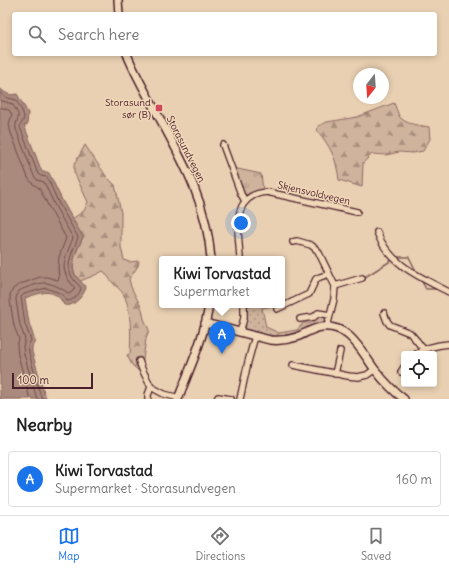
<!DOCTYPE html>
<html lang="en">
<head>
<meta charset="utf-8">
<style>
  :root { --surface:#fff; --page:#f6f6f6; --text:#222; --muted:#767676; --line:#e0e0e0; --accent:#1a73e8 }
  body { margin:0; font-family:Delius,sans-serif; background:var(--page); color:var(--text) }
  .controls { position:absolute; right:12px; bottom:12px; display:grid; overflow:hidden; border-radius:4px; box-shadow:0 2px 6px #0003 }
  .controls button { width:36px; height:36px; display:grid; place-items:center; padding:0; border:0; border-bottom:1px solid var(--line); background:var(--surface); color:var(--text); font:20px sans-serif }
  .compass { position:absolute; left:353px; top:68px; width:36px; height:36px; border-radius:50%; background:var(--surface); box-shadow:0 2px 6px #0003; rotate:197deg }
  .scale { position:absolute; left:12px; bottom:10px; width:81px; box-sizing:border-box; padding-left:4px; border:2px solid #4a1f2b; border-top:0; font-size:11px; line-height:14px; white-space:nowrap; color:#4a1f2b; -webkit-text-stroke:3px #f0d7b8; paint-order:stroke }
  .you { position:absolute; left:241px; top:223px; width:14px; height:14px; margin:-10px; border:3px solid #fff; border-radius:50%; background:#1a73e8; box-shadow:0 0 0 6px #1a73e833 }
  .badge { display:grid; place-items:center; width:26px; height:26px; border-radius:50%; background:var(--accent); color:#fff; font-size:13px; font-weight:700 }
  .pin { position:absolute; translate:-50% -33px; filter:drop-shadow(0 1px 2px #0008) }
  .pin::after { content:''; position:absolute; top:21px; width:14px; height:12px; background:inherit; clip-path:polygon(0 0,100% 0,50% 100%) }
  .popup { position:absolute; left:159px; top:256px; width:126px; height:52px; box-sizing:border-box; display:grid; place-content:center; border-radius:4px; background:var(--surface); filter:drop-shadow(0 1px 3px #0005); font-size:13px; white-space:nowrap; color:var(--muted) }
  .popup b { font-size:15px; color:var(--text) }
  .popup::after { content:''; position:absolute; left:50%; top:100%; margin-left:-8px; border:8px solid transparent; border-top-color:var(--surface) }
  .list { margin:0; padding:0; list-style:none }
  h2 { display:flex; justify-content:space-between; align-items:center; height:52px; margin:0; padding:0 16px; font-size:17px }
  h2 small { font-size:13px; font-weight:400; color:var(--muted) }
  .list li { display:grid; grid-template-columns:26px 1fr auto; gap:12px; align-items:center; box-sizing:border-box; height:56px; margin:0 8px 8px; padding:0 8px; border:1px solid var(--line); border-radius:4px }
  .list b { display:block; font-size:15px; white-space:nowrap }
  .list p { margin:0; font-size:13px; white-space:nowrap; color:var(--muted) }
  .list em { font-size:13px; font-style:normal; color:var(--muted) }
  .icon { flex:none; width:22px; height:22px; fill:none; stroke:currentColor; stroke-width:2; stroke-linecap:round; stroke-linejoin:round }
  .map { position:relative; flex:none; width:449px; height:399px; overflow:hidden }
  .search { position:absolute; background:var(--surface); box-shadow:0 2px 6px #0003; left:12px; right:12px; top:12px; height:44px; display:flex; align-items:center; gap:10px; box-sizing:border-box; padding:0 14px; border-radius:4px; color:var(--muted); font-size:15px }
  .sheet { height:116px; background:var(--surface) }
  nav { display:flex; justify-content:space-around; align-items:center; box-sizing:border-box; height:56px; border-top:1px solid var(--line); background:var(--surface); font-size:11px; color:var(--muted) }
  nav a { display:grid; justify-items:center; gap:2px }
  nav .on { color:var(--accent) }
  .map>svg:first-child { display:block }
  .grass { fill:url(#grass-dots); stroke:#8c6964 }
  .forest { fill:url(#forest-firs); stroke:#8c6964 }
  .park { fill:url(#park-tufts); stroke:#8c6964 }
  .water { fill:#aa8a7d; stroke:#845f5c }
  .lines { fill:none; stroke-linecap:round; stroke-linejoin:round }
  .shore { stroke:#704a4c; stroke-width:1 }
  .stream { stroke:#845f5c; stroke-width:1.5 }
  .street-casing { stroke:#4a1f2b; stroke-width:8 }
  .secondary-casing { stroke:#4a1f2b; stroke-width:10 }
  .street { stroke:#f0d7b8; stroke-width:5.5 }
  .secondary { stroke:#f0d7b8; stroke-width:7 }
  .poi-dot { fill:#d1495b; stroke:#f0d7b8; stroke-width:1.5 }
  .labels { text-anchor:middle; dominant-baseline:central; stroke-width:3; stroke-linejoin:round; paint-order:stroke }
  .poi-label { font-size:10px; fill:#4a1f2b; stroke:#f0d7b8; text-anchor:end }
  .street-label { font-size:10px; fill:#4a1f2b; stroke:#f0d7b8 }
</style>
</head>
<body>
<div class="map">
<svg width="449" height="399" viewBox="0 0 449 399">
  <defs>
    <pattern id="grass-dots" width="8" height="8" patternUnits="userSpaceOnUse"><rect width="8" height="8" fill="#cfb39c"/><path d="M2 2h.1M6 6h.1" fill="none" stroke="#aa917f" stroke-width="1.8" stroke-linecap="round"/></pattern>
    <pattern id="forest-firs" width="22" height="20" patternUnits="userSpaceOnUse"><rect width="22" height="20" fill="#cfb39c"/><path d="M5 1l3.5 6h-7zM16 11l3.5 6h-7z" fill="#aa917f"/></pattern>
    <pattern id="park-tufts" width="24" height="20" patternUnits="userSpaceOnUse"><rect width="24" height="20" fill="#cfb39c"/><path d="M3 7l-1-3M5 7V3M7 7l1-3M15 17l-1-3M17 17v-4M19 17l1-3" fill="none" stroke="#aa917f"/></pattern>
  </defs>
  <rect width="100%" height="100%" fill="#e9d0b2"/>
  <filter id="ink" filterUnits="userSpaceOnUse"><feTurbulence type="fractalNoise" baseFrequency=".025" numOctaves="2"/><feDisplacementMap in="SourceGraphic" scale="8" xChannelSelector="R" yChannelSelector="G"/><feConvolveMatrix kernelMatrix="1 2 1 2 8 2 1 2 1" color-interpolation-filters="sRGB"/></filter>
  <g filter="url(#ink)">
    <!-- grass -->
    <path class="grass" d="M246,305H274V306L262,308L266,327L279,333L297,330L303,323C313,324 314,322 320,315L325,318L323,323L280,338L249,331L243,328Z"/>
    <!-- forest -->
    <path class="forest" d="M394,103C396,107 397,112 399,116C405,125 420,125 429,127L430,139L423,151L413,153L399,152L386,155L372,154L363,163L362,187L339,180C336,157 331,148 317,130L318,126L327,122L357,117Z
      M85,145L106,176L115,185L118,198L121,213V247L124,260L129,262L139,261L138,266L129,279L131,287L142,309L144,319L149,330L146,339L141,373L132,365L127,355L130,354C131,338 132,305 122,292C120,289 115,286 113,283C109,279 107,274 103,271L93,276L80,281C66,267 77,252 83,237L72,219L84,211L88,202L74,172V165Z"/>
    <!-- park -->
    <path class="park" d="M233,168L261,174L263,190C257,190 249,196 244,195Z"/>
    <!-- water -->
    <path class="water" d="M0,88C5,93 9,96 17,94L28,113L27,125H24L42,172H47L49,173L63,202L83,237C79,246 70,262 74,273C77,279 83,282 86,288C84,294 77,303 70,305C69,306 65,305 64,305C55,286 40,293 25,298L29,323L35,341L32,347V352L44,393L47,399H33L32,398L28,399H0Z"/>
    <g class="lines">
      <!-- shore -->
      <path class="shore" d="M0,93L5,97L16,100C19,106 26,114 23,121C22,123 20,125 20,127L38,174L41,176L47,177L59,204L78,237C75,248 65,262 71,275C73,280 78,284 81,288C80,294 73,301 67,301L63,295L57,292L46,288L24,294L21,297L25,324L31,340L28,346L29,353L40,394L43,399
        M0,100L12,104C15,108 19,113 18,118C17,122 15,124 16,129L34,176L37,180L44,182L55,206L73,238C65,259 57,268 75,288L72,292L69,294C63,289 54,284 46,283C42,282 23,288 19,291C17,294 16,297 16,300L20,325L25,339L23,346L24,354L37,399
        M0,107L9,110L12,115L9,124L10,130L28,178L33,184L39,188L50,209L66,238L59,257L58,267L59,279L57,280L47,277H40L18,285L13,289L10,295V301L14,326L19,339L17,346L18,355L30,399"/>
      <!-- stream -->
      <path class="stream" d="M365,277L397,257H409L417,273
        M421,280L426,289H437"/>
      <defs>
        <path id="street" d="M223,145L241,194L245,201
          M377,232C388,264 422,278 449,292
          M293,242L297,241L311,245L318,251L335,286L334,299L327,327
          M240,259C239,232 229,195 267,192L357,212
          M335,286L362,278
          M277,309L309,294L316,279L320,277L329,274
          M384,313L387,321L390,325L410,333L417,341L423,349
          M300,319L314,317L318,313L330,315
          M240,332L244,318V305
          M416,354C426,347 437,345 449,344
          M139,361L142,369L151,387L164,394L179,398
          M293,365L348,376L358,377L367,375L375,369
          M401,372L404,367
          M335,374L340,351
          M148,399V395L151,387
          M217,399L218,397L231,399
          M240,399L248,362L255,336"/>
        <path id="secondary" d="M118,0L119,14
          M127,54C134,72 144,89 153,106C180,156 207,200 211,259
          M205,323L270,340C279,341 288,340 297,337C306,333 313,328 322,327C350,324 362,353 376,371C384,381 393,391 404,399
          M178,399C190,368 204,338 209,305"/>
      </defs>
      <!-- street casing -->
      <use href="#street" class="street-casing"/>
      <!-- secondary casing -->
      <use href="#secondary" class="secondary-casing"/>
      <!-- street -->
      <use href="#street" class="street"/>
      <!-- secondary -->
      <use href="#secondary" class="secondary"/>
    </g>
  </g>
  <!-- markers -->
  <rect class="poi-dot" x="155" y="104" width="8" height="8" rx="2"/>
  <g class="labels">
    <!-- poi labels -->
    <g class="poi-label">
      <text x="151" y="102">Storasund<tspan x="151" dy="12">sør (B)</tspan></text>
    </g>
    <!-- street labels -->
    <g class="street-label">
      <text transform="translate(186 149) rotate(63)">Storasundvegen</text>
      <text transform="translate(314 193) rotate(13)">Skjensvoldvegen</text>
    </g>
  </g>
</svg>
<div class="controls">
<button><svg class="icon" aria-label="locate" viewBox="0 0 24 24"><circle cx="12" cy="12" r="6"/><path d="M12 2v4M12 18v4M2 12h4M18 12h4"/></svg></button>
</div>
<svg class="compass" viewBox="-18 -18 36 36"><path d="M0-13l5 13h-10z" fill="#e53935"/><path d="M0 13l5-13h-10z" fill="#767676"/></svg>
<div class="scale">100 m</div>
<div class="you"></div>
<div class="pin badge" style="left:222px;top:354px">A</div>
<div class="popup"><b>Kiwi Torvastad</b>Supermarket</div>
<div class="search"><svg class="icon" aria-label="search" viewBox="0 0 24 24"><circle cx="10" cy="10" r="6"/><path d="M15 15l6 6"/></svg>Search here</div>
</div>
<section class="sheet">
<h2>Nearby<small></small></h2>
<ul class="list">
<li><span class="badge">A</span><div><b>Kiwi Torvastad</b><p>Supermarket · Storasundvegen</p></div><em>160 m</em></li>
</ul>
</section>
<nav>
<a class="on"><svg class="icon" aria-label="map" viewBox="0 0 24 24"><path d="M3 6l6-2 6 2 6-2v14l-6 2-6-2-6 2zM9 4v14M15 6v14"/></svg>Map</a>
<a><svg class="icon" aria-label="directions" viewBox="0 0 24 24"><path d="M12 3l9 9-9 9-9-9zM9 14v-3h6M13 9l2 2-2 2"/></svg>Directions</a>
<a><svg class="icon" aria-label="saved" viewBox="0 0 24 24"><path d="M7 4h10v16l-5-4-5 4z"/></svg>Saved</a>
</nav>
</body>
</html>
